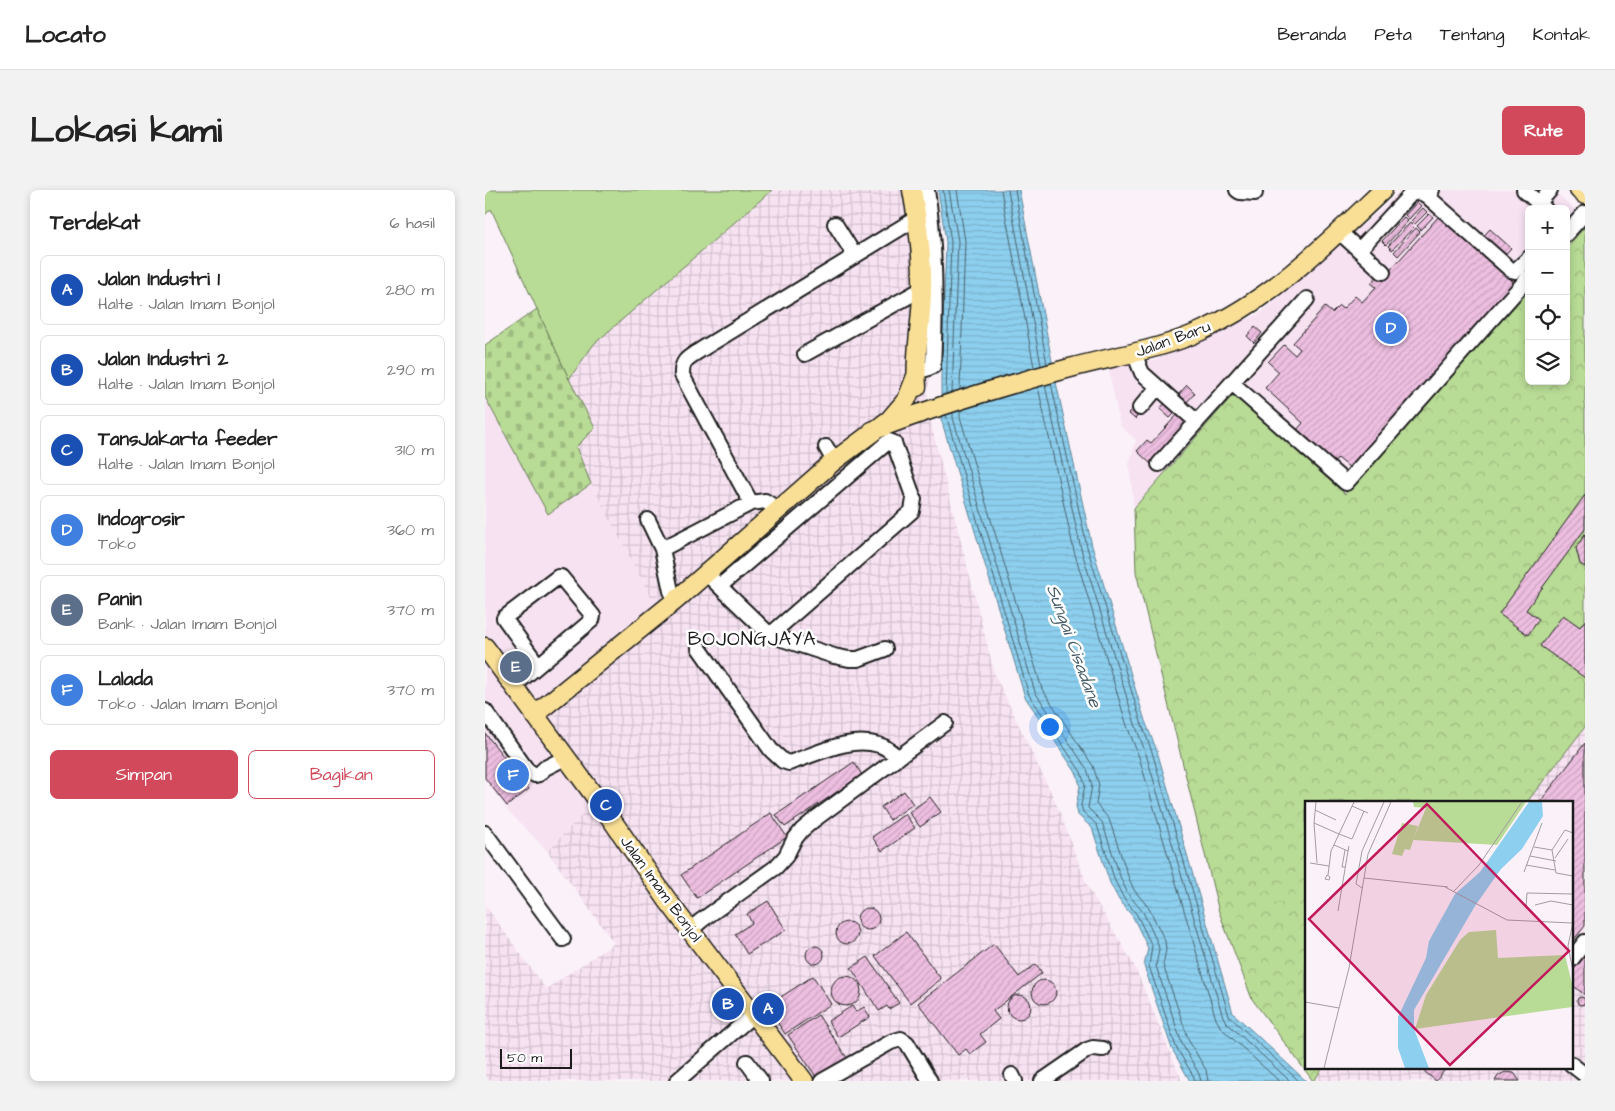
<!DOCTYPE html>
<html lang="id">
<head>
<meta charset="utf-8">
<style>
  :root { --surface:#fff; --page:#f2f2f2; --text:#222; --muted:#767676; --line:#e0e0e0; --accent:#d1495b }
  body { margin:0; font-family:"Architects Daughter",sans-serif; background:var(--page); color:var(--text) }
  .controls { position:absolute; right:15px; top:15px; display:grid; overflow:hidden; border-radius:8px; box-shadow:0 2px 8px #0003 }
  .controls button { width:45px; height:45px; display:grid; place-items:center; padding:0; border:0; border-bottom:1px solid var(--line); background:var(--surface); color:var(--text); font:25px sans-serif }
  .scale { position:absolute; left:15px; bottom:12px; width:72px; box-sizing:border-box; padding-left:5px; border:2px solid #1c1c1c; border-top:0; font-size:14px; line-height:18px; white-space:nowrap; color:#1c1c1c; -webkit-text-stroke:4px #fff; paint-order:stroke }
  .you { position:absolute; left:564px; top:536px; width:18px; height:18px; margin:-12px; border:4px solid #fff; border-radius:50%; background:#1a73e8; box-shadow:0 0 0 8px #1a73e833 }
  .badge { display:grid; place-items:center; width:32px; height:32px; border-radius:50%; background:var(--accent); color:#fff; font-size:16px; font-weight:700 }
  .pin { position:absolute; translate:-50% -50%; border:2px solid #fff; box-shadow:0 1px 5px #0006 }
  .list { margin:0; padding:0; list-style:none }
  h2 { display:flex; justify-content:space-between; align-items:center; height:65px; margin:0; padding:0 20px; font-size:21px }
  h2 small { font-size:16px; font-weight:400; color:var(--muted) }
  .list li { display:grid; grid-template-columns:32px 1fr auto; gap:15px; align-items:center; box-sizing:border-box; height:70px; margin:0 10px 10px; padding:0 10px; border:1px solid var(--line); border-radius:8px }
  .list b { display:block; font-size:19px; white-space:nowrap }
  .list p { margin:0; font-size:16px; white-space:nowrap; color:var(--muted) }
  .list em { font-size:16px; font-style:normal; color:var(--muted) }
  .actions { display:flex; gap:10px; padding:15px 20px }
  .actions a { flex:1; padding:11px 0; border:1px solid var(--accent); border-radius:8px; text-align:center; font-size:18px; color:var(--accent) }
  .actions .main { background:var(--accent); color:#fff }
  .icon { flex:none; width:28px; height:28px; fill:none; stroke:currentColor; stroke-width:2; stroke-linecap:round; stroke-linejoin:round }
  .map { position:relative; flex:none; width:1100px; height:891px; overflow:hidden; border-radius:8px }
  header { display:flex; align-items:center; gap:30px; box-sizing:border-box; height:70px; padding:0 25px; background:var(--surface); border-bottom:1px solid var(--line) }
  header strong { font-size:24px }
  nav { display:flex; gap:28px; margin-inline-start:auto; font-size:18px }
  .intro { display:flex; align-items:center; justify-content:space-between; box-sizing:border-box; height:120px; padding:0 30px }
  h1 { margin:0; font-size:35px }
  .button { padding:12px 22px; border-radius:8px; background:var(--accent); color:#fff; font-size:18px; font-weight:700 }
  main { display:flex; gap:30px; padding:0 30px }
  aside { flex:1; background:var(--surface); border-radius:8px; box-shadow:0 2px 8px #0003 }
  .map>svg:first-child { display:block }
  .built { fill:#f7e2f2 }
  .industrial { fill:url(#industrial-grid) }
  .grass { fill:#b8db95; stroke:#6a7c58 }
  .forest { fill:url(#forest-crowns); stroke:#6a7c58 }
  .cemetery { fill:url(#cemetery-stones); stroke:#6a7c58 }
  .water { fill:url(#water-rules); stroke:#60879a }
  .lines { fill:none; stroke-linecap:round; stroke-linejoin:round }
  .shore { stroke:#496470; stroke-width:1 }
  .building { fill:url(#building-hatch); stroke:#1c1c1c }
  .minor-casing { stroke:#1c1c1c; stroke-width:18 }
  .major-casing { stroke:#1c1c1c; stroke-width:21 }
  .minor { stroke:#fff; stroke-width:14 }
  .major { stroke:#f9df96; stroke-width:18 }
  .labels { text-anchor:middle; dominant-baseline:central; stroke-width:5; stroke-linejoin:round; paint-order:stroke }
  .street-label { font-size:16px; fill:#1c1c1c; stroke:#fff }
  .water-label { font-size:18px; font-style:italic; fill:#445b66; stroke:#fff }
  .quarter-label { font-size:19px; letter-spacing:1px; fill:#1c1c1c; stroke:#fff }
  .inset-road { fill:none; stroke:#a29ca1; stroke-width:1 }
  .view { fill:#c2185b; fill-opacity:0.15; stroke:#c2185b; stroke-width:2.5 }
  .inset-edge { fill:none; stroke:#1c1c1c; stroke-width:2.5 }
</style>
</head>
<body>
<header>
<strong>Locato</strong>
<nav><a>Beranda</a><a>Peta</a><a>Tentang</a><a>Kontak</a></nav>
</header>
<div class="intro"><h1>Lokasi kami</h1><a class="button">Rute</a></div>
<main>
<aside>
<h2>Terdekat<small>6 hasil</small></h2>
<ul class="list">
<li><span class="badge" style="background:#1a4fb4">A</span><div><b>Jalan Industri 1</b><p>Halte · Jalan Imam Bonjol</p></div><em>280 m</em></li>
<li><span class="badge" style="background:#1a4fb4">B</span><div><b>Jalan Industri 2</b><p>Halte · Jalan Imam Bonjol</p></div><em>290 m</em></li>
<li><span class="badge" style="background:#1a4fb4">C</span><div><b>TansJakarta feeder</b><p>Halte · Jalan Imam Bonjol</p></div><em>310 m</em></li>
<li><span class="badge" style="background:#3f7fe0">D</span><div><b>Indogrosir</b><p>Toko</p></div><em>360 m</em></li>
<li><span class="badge" style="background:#5c6f8a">E</span><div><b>Panin</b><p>Bank · Jalan Imam Bonjol</p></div><em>370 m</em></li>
<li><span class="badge" style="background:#3f7fe0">F</span><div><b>Lalada</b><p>Toko · Jalan Imam Bonjol</p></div><em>370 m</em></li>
</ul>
<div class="actions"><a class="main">Simpan</a><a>Bagikan</a></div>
</aside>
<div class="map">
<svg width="1100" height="891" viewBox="0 0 1100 891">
  <defs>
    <pattern id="industrial-grid" width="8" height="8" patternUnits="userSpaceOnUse" patternTransform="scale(1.25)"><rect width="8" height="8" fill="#f7e2f2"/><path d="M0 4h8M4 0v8" fill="none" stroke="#d3c1cf"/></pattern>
    <pattern id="forest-crowns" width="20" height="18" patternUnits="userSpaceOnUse" patternTransform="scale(1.25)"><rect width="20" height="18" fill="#b8db95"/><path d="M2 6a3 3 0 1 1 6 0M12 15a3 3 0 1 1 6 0" fill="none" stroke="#9ebb80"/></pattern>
    <pattern id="cemetery-stones" width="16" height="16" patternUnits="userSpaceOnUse" patternTransform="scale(1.25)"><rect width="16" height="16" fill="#b8db95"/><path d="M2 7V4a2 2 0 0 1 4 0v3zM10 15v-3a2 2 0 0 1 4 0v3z" fill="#9ebb80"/></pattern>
    <pattern id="water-rules" width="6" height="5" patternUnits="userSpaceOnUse" patternTransform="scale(1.25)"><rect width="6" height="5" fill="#8dcfee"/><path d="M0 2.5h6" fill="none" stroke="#79b1cc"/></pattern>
    <pattern id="building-hatch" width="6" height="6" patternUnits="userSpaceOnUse" patternTransform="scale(1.25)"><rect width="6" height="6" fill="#edbee0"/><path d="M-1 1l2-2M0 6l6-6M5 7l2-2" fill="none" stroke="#cba3c0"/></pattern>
  </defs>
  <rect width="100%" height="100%" fill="#fbf2f9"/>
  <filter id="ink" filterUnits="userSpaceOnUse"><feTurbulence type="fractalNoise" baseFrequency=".02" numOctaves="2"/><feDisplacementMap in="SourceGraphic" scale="10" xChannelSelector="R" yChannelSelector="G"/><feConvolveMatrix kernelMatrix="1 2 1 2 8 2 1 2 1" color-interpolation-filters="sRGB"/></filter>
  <g filter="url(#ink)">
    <!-- built -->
    <path class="built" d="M915,0H1068L1100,28V37L1081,58V19H1044V100L860,305L748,205L649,318L644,274L651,250L635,236L623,176L668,171L776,123L902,14Z
      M0,207L63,324L106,294L179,430L118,603L62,661L24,622L0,590Z"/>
    <!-- industrial -->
    <path class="industrial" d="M287,0H439L457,105L441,214L510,485L572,615L603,697L650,777L697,891H0V715L61,799L129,753L62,661L118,603L62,528L178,430L106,294L91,257L110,238L84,189L109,154Z
      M1100,537V891H828L839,877H1086V612H1042Z"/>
    <!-- grass -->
    <path class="grass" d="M0,0H287L109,154L84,189L6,19L0,25Z"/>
    <!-- forest -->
    <path class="forest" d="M1100,37V537L1042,612H821V877H839L828,891L767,809L734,722L651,382L649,318L748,205L860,304L1044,100V191H1081V58Z"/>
    <!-- cemetery -->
    <path class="cemetery" d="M52,119L84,189L110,238L91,257L106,294L63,324L0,207V155Z"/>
    <!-- water -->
    <path class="water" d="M453,0H534L572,197L607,356L660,531L672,561L748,823L821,891H705L687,859L659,776L663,758L648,727L634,710L625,693L607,638L593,625L591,616L595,596L592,584L540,507L456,229V187L461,52Z"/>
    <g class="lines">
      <!-- shore -->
      <path class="shore" d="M458,0L466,52L461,204
        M464,0L473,51L467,202
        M472,0L480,51L475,200
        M516,0L549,177
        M523,0L556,175
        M530,0L562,174
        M566,193L602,357L656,532L667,562L744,826L814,891
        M560,195L596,359L650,534L661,564L738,827L741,832L805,891
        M553,197L589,361L642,536L654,567L731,829L736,838L794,891
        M475,221V227L557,499L608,576L614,595L611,614L624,629L643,686L649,700L664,718L680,751L681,760L678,775L704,851L721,880L723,891
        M468,223V228L550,502L602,579L607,595L603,618L617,632L636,689L643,704L658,722L673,754L674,759L671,776L697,854L714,884L716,891
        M461,225L544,505L596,582L600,595L596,615L598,622L612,635L630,691L638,707L652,725L667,756L664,776L691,857L709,887V891"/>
    </g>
    <!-- building -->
    <path class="building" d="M932,12L936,16L924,29L920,25Z
      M938,18L942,22L930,34L926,31Z
      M944,24L948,27L936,40L932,36Z
      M954,26L996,49L1005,39L1026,58L1017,68L1037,85L1030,93Z
      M954,26L1030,93L865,278L853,268L847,275L810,242L818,233L780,198L794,182L783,172L799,155L810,165L815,159L808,153L840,117L847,123L854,116L858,119L870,106L877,112L891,97L886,93L895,83L899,87Z
      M919,27L923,31L901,55L897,51Z
      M925,33L929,37L907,60L903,56Z
      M931,38L935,42L913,66L909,62Z
      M770,137L777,143L769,153L762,146Z
      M702,195L710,203L702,212L694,204Z
      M681,212L692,221L685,228L675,219Z
      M650,216L656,222L650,229L643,223Z
      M694,223L705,234L667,275L652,261L662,250L666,253Z
      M1100,305V339L1041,420L1054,429L1043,445L1014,424Z
      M1100,344V377L1095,374L1091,358Z
      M1078,425L1095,437L1100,430V488L1055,456Z
      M0,543L44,599L22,616L0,588Z
      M1100,553V736L1086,753V612H1055Z
      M369,572L377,585L300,637L291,625Z
      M419,601L428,614L405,630L396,617Z
      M445,607L456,622L435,637L424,622Z
      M286,623L302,647L212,708L196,685Z
      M420,624L430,638L397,661L387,647Z
      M283,711L301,740L262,764L250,744L267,733L262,724Z
      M372 729a11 11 0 1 1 22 0a11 11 0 1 1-22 0Z
      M351 743a11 11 0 1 1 22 0a11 11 0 1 1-22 0Z
      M421,742L456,789L425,813L390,766Z
      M509,754L534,787L551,774L557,783L508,821L514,829L495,844L501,852L485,864L481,859L473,865L433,813Z
      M321 765a9 9 0 1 1 18 0a9 9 0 1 1-18 0Z
      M1100,759V805L1086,794V776Z
      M383,767L414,813L404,819L402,816L394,821L366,778Z
      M346 801a15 15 0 1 1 30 0a15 15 0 1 1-30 0Z
      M328,786L346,814L300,844L282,816Z
      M547 802a12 12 0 1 1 24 0a12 12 0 1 1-24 0Z
      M522 817a12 12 0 1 1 24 0a12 12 0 1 1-24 0Z
      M1092 811a4 4 0 1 1 8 0a4 4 0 1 1-8 0Z
      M367,816L371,822L379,817L385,827L353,847L343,831Z
      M333,825L362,868L332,888L303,845Z
      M934,877H962L951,891Z
      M1020,882L1029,883L1035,891H1010L1013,886Z"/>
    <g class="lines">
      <defs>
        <path id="minor" d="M752,0L755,2L770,3
          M947,0L942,6L1026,80L1030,81L1044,68
          M1039,0L1060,19
          M1054,13L1065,0
          M350,34L370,66
          M853,43L861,48L898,82
          M1081,44L1100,23
          M874,60L926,4L935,2L942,6
          M649,163L657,183L712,232
          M320,164L437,99
          M431,179H441L448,176C451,118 451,58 442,0
          M747,193L861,293L1044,87
          M655,218L673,197
          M341,257L349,271
          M674,274L822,109
          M294,320L280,311L266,313L197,185C196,169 205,167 217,159L432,28
          M163,330L177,359
          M228,390L285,445L349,466L364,469H373L400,459
          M235,396L404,251L409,253L429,309L427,321L285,445
          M191,410L186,401L177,359L266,313
          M214,458L286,560L298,571L304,573C332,564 364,546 394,555C402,557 408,563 413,568
          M29,496L107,430L108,426L76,387H73L19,428L53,475
          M0,521L42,580L50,585L54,584L60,578L80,568
          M0,643L78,749
          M205,740L217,730L291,677L301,666L309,650L317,640L330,629L460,533
          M1086,770L1100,752
          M262,872L276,891
          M1086,874L1100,885
          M527,885L530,891
          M192,891L269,824
          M337,891L406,852L416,849L422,853L445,891
          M557,891L602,860L608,858L618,859"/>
        <path id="major" d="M427,0C433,33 438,67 437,100C437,132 429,165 432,197
          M1094,0L1100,5
          M387,241C451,216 518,196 585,178C629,166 675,160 716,141C787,109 842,53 898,0
          M0,457L122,623L183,711L319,891
          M49,525L191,410L349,271L404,230L422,209L431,186"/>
      </defs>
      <!-- minor casing -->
      <use href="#minor" class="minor-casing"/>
      <!-- major casing -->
      <use href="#major" class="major-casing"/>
      <!-- minor -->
      <use href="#minor" class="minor"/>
      <!-- major -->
      <use href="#major" class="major"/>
    </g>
  </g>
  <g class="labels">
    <!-- street labels -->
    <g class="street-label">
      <text transform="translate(688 149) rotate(-20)">Jalan Baru</text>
      <text transform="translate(176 699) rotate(54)">Jalan Imam Bonjol</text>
    </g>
    <!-- water labels -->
    <g class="water-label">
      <text transform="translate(589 456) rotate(70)">Sungai Cisadane</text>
    </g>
    <!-- quarter labels -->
    <g class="quarter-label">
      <text x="267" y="449">BOJONGJAYA</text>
    </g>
  </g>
  <!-- overview -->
  <g transform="translate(820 611)">
    <rect width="268" height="268" fill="#fbf2f9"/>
    <path d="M108,1H221L192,44L108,39L121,7L109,6Z" fill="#b8db95"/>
    <path d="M191,129L193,157L260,154L267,183V206L110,228L121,194L155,139L164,131Z" fill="#b8db95"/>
    <path d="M97,22L113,25L105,49L100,48L97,55L87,53Z" fill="#b8db95"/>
    <path d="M224,1H237L238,15L217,48L196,68L170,105L109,209V228L124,267H100L93,247V216L121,157L124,140L150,93L175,71Z" fill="#8dcfee"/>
    <path class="inset-road" d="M11,1L9,22L34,33L49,1M47,5L63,12M10,9L31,19M9,22L12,62M268,32L260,29L247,49L251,72L268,75M29,44L43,50L44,45M229,46L247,49M40,49L37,66H40M225,55L251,60M250,57L263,38M5,62L24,65M221,64L250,69M219,71L237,22M22,74L25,76L24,79L20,78ZM23,74L26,50L34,33L47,38L59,10M59,77L143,86M140,86L202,119L267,122M57,87L51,83L57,50L79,1M149,90L174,64L217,1M230,104L246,100L268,104M221,106L222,92L268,93M33,110L43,50M268,121L263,145L268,170M0,201L34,207M19,267L44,167L63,53L86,1"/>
    <path class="view" d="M122,3L264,150L145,264L4,118Z"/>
    <rect width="268" height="268" class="inset-edge"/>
  </g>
</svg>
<div class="controls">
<button>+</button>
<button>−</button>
<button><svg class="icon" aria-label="locate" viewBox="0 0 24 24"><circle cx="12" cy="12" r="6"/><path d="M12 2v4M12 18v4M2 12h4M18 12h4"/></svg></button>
<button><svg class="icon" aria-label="layers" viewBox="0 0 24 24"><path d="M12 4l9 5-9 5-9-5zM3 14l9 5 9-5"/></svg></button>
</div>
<div class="scale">50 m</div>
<div class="you"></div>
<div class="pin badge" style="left:283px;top:819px;background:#1a4fb4">A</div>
<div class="pin badge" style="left:243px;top:814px;background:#1a4fb4">B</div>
<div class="pin badge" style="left:121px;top:615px;background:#1a4fb4">C</div>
<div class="pin badge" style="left:906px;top:138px;background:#3f7fe0">D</div>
<div class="pin badge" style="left:31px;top:477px;background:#5c6f8a">E</div>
<div class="pin badge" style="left:28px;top:585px;background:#3f7fe0">F</div>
</div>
</main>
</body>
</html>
